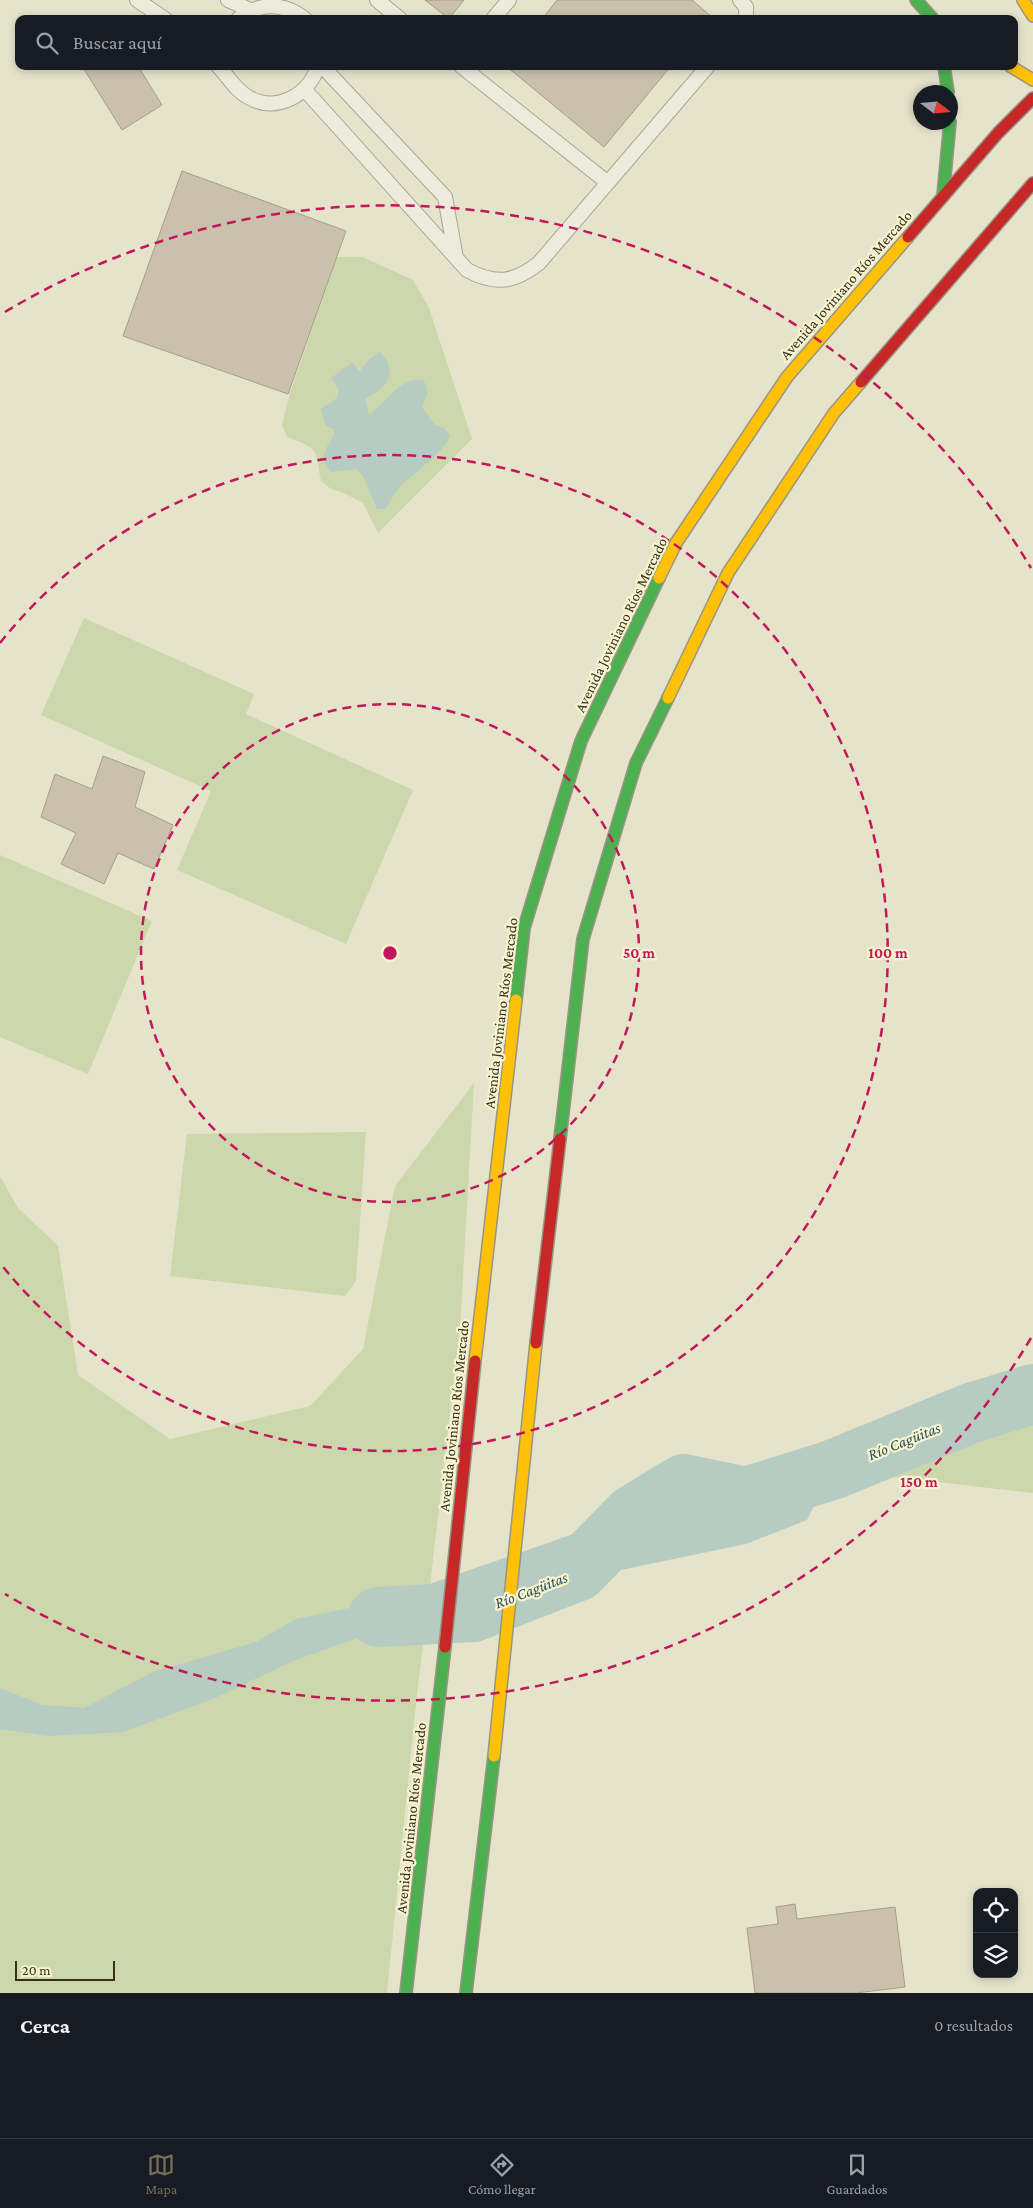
<!DOCTYPE html>
<html lang="es">
<head>
<meta charset="utf-8">
<style>
  :root { --surface:#171b24; --page:#20242c; --text:#f1f3f6; --muted:#9ea1a6; --line:#363941; --accent:#756e59 }
  body { margin:0; font-family:"Crimson Pro",serif; background:var(--page); color:var(--text) }
  .controls { position:absolute; right:15px; bottom:15px; display:grid; overflow:hidden; border-radius:10px; box-shadow:0 2px 8px #0003 }
  .controls button { width:45px; height:45px; display:grid; place-items:center; padding:0; border:0; border-bottom:1px solid var(--line); background:var(--surface); color:var(--text); font:25px sans-serif }
  .compass { position:absolute; left:913px; top:85px; width:45px; height:45px; border-radius:50%; background:var(--surface); box-shadow:0 2px 8px #0003; rotate:106deg }
  .scale { position:absolute; left:15px; bottom:12px; width:100px; box-sizing:border-box; padding-left:5px; border:2px solid #382f1c; border-top:0; font-size:14px; line-height:18px; white-space:nowrap; color:#382f1c; -webkit-text-stroke:4px #f7f4cf; paint-order:stroke }
  .list { margin:0; padding:0; list-style:none }
  h2 { display:flex; justify-content:space-between; align-items:center; height:65px; margin:0; padding:0 20px; font-size:21px }
  h2 small { font-size:16px; font-weight:400; color:var(--muted) }
  .icon { flex:none; width:28px; height:28px; fill:none; stroke:currentColor; stroke-width:2; stroke-linecap:round; stroke-linejoin:round }
  .map { position:relative; flex:none; width:1033px; height:1993px; overflow:hidden }
  .search { position:absolute; background:var(--surface); box-shadow:0 2px 8px #0003; left:15px; right:15px; top:15px; height:55px; display:flex; align-items:center; gap:12px; box-sizing:border-box; padding:0 18px; border-radius:10px; color:var(--muted); font-size:19px }
  .sheet { height:145px; background:var(--surface) }
  nav { display:flex; justify-content:space-around; align-items:center; box-sizing:border-box; height:70px; border-top:1px solid var(--line); background:var(--surface); font-size:14px; color:var(--muted) }
  nav a { display:grid; justify-items:center; gap:2px }
  nav .on { color:var(--accent) }
  .map>svg:first-child { display:block }
  .green { fill:#cdd7ac }
  .water { fill:#b6cbc2 }
  .lines { fill:none; stroke-linecap:round; stroke-linejoin:round }
  .river { stroke:#b6cbc2; stroke-width:60 }
  .building { fill:#c9c1ab; stroke:#a59e89 }
  .lane-casing { stroke:#aaa694; stroke-width:16 }
  .fast-casing { stroke:#999584; stroke-width:14 }
  .slow-casing { stroke:#999584; stroke-width:14 }
  .jam-casing { stroke:#999584; stroke-width:14 }
  .lane { stroke:#ecebdc; stroke-width:14 }
  .fast { stroke:#4caf50; stroke-width:11 }
  .slow { stroke:#ffc107; stroke-width:11 }
  .jam { stroke:#c62828; stroke-width:11 }
  .ring { fill:none; stroke:#c2185b; stroke-width:2.5; stroke-dasharray:9 6 }
  .labels { text-anchor:middle; dominant-baseline:central; stroke-width:4.5; stroke-linejoin:round; paint-order:stroke }
  .street-label { font-size:15px; fill:#382f1c; stroke:#f7f4cf }
  .water-label { font-size:16px; font-style:italic; fill:#2a5158; stroke:#f7f4cf }
  .centre { fill:#c2185b; stroke:#f7f4cf; stroke-width:2.5 }
  .ring-label { font-size:15px; text-anchor:middle; font-weight:bold; fill:#c2185b; stroke:#f7f4cf; stroke-width:4.5; stroke-linejoin:round; paint-order:stroke }
</style>
</head>
<body>
<div class="map">
<svg width="1033" height="1993" viewBox="0 0 1033 1993">
  <rect width="100%" height="100%" fill="#e5e3ca"/>
  <!-- green -->
  <path class="green" d="M337,257H363L413,280L429,308L472,439L378,533L363,503L342,492L331,489L321,481C315,448 319,449 287,437L282,425L290,393Z
    M84,618L254,694L246,714L413,790L346,944L177,870L211,791L41,715Z
    M0,855L152,921L88,1074L0,1037Z
    M474,1083L460,1329L415,1713L387,1993H0V1176L18,1208L58,1246L78,1375L170,1439L310,1406L363,1349L395,1186Z
    M366,1132L356,1281L345,1296L170,1276L187,1134Z
    M1033,1394V1493L832,1470L971,1413Z"/>
  <!-- water -->
  <path class="water" d="M380,352C400,373 386,389 365,399L369,415C386,403 399,377 423,380C431,391 427,396 422,407L435,425L445,429L450,435C447,450 411,475 398,489C393,495 390,503 386,509H377L362,474L355,469L331,472C315,454 330,448 335,430L326,426L321,409L337,398L339,390L331,378L353,362L359,372L369,359Z
    M832,1470L807,1520L746,1544L582,1578L391,1626L293,1661L213,1699L123,1732L48,1736L0,1729V1688L42,1705L84,1708L153,1672L256,1642L296,1619L378,1602L585,1530L726,1506Z"/>
  <g class="lines">
    <!-- river -->
    <path class="river" d="M378,1617L473,1612L578,1571L633,1515L684,1484L746,1497L832,1470L971,1413L1033,1394"/>
  </g>
  <!-- building -->
  <path class="building" d="M425,0H464L449,19Z
    M557,0H692L712,17L710,19H542Z
    M82,66H138L162,105L122,130Z
    M506,66H671L604,147Z
    M182,171L346,231L288,394L123,336Z
    M103,756L145,772L135,807L173,825L154,869L118,853L104,884L61,864L76,833L41,817L55,774L92,789Z
    M795,1904L797,1919L895,1907L905,1987L856,1993H755L747,1928L778,1924L776,1907Z"/>
  <g class="lines">
    <defs>
      <path id="lane" d="M137,0L165,19
        M228,0L250,10
        M377,0L400,19
        M740,0L746,7V19
        M238,19C260,2 283,2 305,19
        M493,19L509,0
        M218,66C228,76 235,90 248,97C276,114 309,95 318,66
        M322,66L445,197L456,258
        M461,66L608,183
        M305,90L467,270C495,285 514,283 539,263L708,66"/>
      <path id="fast" d="M916,0L933,19
        M944,66L948,92
        M943,196L950,122
        M516,1000L524,928L581,741L659,578
        M560,1139L583,939L636,763L668,698
        M406,1993L445,1647
        M466,1993L494,1756"/>
      <path id="slow" d="M1023,0L1033,16
        M1010,66L1033,80
        M659,578L676,543L787,377L908,237
        M668,698L728,573L834,413L861,382
        M475,1361L516,1000
        M494,1756L536,1343"/>
      <path id="jam" d="M908,237L998,133L1033,98
        M861,382L1033,183
        M536,1343L560,1139
        M445,1647L475,1361"/>
    </defs>
    <!-- lane casing -->
    <use href="#lane" class="lane-casing"/>
    <!-- fast casing -->
    <use href="#fast" class="fast-casing"/>
    <!-- slow casing -->
    <use href="#slow" class="slow-casing"/>
    <!-- jam casing -->
    <use href="#jam" class="jam-casing"/>
    <!-- lane -->
    <use href="#lane" class="lane"/>
    <!-- fast -->
    <use href="#fast" class="fast"/>
    <!-- slow -->
    <use href="#slow" class="slow"/>
    <!-- jam -->
    <use href="#jam" class="jam"/>
  </g>
  <!-- distance rings -->
  <g class="ring">
    <circle cx="390" cy="953" r="249"/>
    <path d="M0 643A498 498 0 1 1 0 1263"/>
    <path d="M1031 1338A748 748 0 0 1 5 1594M5 312A748 748 0 0 1 1031 568"/>
  </g>
  <g class="labels">
    <!-- street labels -->
    <g class="street-label">
      <text transform="translate(846 285) rotate(-49)">Avenida Joviniano Ríos Mercado</text>
      <text transform="translate(621 625) rotate(-64)">Avenida Joviniano Ríos Mercado</text>
      <text transform="translate(501 1013) rotate(-83)">Avenida Joviniano Ríos Mercado</text>
      <text transform="translate(454 1416) rotate(-84)">Avenida Joviniano Ríos Mercado</text>
      <text transform="translate(411 1818) rotate(-84)">Avenida Joviniano Ríos Mercado</text>
    </g>
    <!-- water labels -->
    <g class="water-label">
      <text transform="translate(904 1441) rotate(-22)">Río Cagüitas</text>
      <text transform="translate(531 1590) rotate(-21)">Río Cagüitas</text>
    </g>
  </g>
  <circle cx="390" cy="953" r="8" class="centre"/>
  <g class="ring-label">
    <text x="639" y="958">50 m</text>
    <text x="888" y="958">100 m</text>
    <text x="919" y="1487">150 m</text>
  </g>
</svg>
<div class="controls">
<button><svg class="icon" aria-label="locate" viewBox="0 0 24 24"><circle cx="12" cy="12" r="6"/><path d="M12 2v4M12 18v4M2 12h4M18 12h4"/></svg></button>
<button><svg class="icon" aria-label="layers" viewBox="0 0 24 24"><path d="M12 4l9 5-9 5-9-5zM3 14l9 5 9-5"/></svg></button>
</div>
<svg class="compass" viewBox="-18 -18 36 36"><path d="M0-13l5 13h-10z" fill="#e53935"/><path d="M0 13l5-13h-10z" fill="#9ea1a6"/></svg>
<div class="scale">20 m</div>
<div class="search"><svg class="icon" aria-label="search" viewBox="0 0 24 24"><circle cx="10" cy="10" r="6"/><path d="M15 15l6 6"/></svg>Buscar aquí</div>
</div>
<section class="sheet">
<h2>Cerca<small>0 resultados</small></h2>
<ul class="list">
</ul>
</section>
<nav>
<a class="on"><svg class="icon" aria-label="map" viewBox="0 0 24 24"><path d="M3 6l6-2 6 2 6-2v14l-6 2-6-2-6 2zM9 4v14M15 6v14"/></svg>Mapa</a>
<a><svg class="icon" aria-label="directions" viewBox="0 0 24 24"><path d="M12 3l9 9-9 9-9-9zM9 14v-3h6M13 9l2 2-2 2"/></svg>Cómo llegar</a>
<a><svg class="icon" aria-label="saved" viewBox="0 0 24 24"><path d="M7 4h10v16l-5-4-5 4z"/></svg>Guardados</a>
</nav>
</body>
</html>
